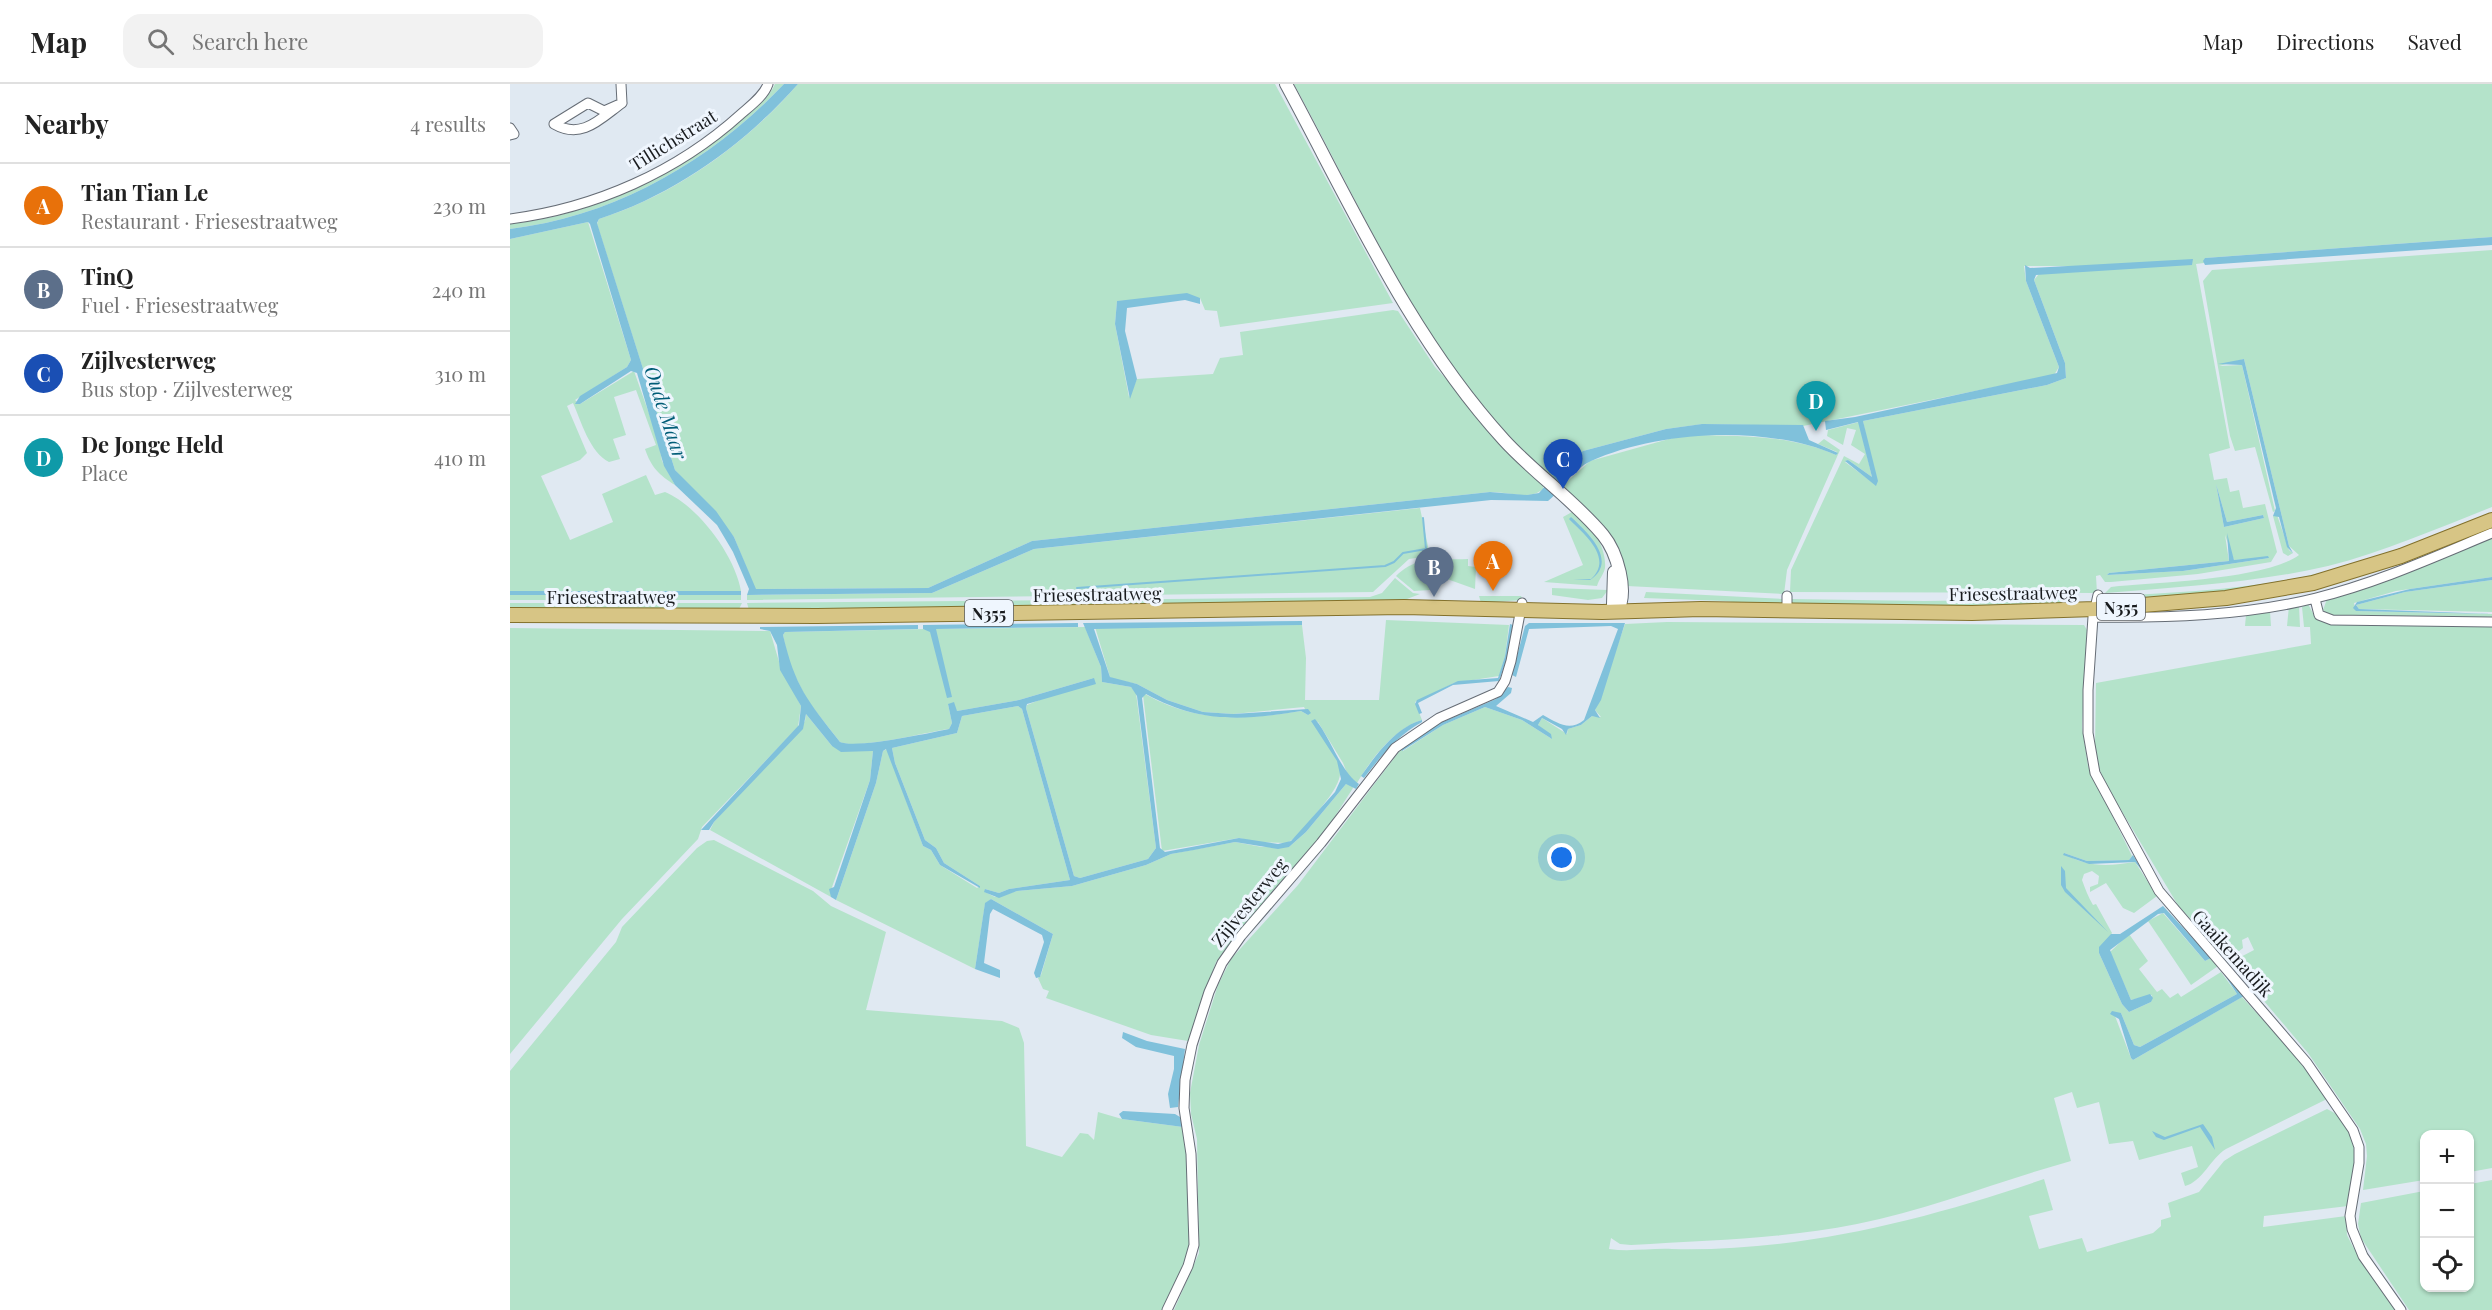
<!DOCTYPE html>
<html lang="en">
<head>
<meta charset="utf-8">
<style>
  :root { --surface:#fff; --page:#f2f2f2; --text:#222; --muted:#767676; --line:#e0e0e0; --accent:#7c3aed }
  body { margin:0; font-family:"Playfair Display",serif; background:var(--page); color:var(--text) }
  .controls { position:absolute; right:18px; bottom:18px; display:grid; overflow:hidden; border-radius:12px; box-shadow:0 2px 4px #0004 }
  .controls button { width:54px; height:54px; display:grid; place-items:center; padding:0; border:0; border-bottom:2px solid var(--line); background:var(--surface); color:var(--text); font:30px sans-serif }
  .you { position:absolute; left:1052px; top:774px; width:21px; height:21px; margin:-15px; border:4px solid #fff; border-radius:50%; background:#1a73e8; box-shadow:0 0 0 9px #1a73e833 }
  .badge { display:grid; place-items:center; width:39px; height:39px; border-radius:50%; background:var(--accent); color:#fff; font-size:20px; font-weight:700 }
  .pin { position:absolute; translate:-50% -50px; filter:drop-shadow(0 2px 3px #0008) }
  .pin::after { content:''; position:absolute; top:32px; width:21px; height:18px; background:inherit; clip-path:polygon(0 0,100% 0,50% 100%) }
  .list { margin:0; padding:0; list-style:none }
  h2 { display:flex; justify-content:space-between; align-items:center; height:78px; margin:0; padding:0 24px; font-size:26px }
  h2 small { font-size:20px; font-weight:400; color:var(--muted) }
  .list li { display:grid; grid-template-columns:39px 1fr auto; gap:18px; align-items:center; box-sizing:border-box; height:84px; padding:0 24px; border-top:2px solid var(--line) }
  .list b { display:block; font-size:22px; white-space:nowrap }
  .list p { margin:0; font-size:20px; white-space:nowrap; color:var(--muted) }
  .list em { font-size:20px; font-style:normal; color:var(--muted) }
  .icon { flex:none; width:33px; height:33px; fill:none; stroke:currentColor; stroke-width:2; stroke-linecap:round; stroke-linejoin:round }
  .map { position:relative; flex:none; width:1982px; height:1226px; overflow:hidden }
  header { display:flex; align-items:center; gap:36px; box-sizing:border-box; height:84px; padding:0 30px; background:var(--surface); border-bottom:2px solid var(--line) }
  header strong { font-size:28px }
  nav { display:flex; gap:33px; margin-inline-start:auto; font-size:21px }
  .search { width:420px; height:54px; background:var(--page); display:flex; align-items:center; gap:15px; box-sizing:border-box; padding:0 21px; border-radius:18px; color:var(--muted); font-size:22px }
  main { display:flex }
  aside { flex:1; background:var(--surface) }
  .map>svg:first-child { display:block }
  .green { fill:#b4e3ca; fill-rule:evenodd }
  .water { fill:#80c1db }
  .lines { fill:none; stroke-linecap:round; stroke-linejoin:round }
  .stream { stroke:#80c1db; stroke-width:2 }
  .street-casing { stroke:#666d76; stroke-width:11 }
  .secondary-casing { stroke:#666d76; stroke-width:14 }
  .primary-casing { stroke:#83712c; stroke-width:16 }
  .street { stroke:#fff; stroke-width:9 }
  .secondary { stroke:#fff; stroke-width:12 }
  .primary { stroke:#d7c585; stroke-width:14 }
  .labels { text-anchor:middle; dominant-baseline:central; stroke-width:6; stroke-linejoin:round; paint-order:stroke }
  .shield { fill:#eff6fe; stroke:#595d62; stroke-width:1.5 }
  .shield-label { font-size:16px; font-weight:bold; fill:#191c1f }
  .street-label { font-size:18px; fill:#191c1f; stroke:#eff6fe }
  .water-label { font-size:20px; font-style:italic; fill:#005c77; stroke:#eff6fe }
</style>
</head>
<body>
<header>
<strong>Map</strong>
<div class="search"><svg class="icon" aria-label="search" viewBox="0 0 24 24"><circle cx="10" cy="10" r="6"/><path d="M15 15l6 6"/></svg>Search here</div>
<nav><a>Map</a><a>Directions</a><a>Saved</a></nav>
</header>
<main>
<aside>
<h2>Nearby<small>4 results</small></h2>
<ul class="list">
<li><span class="badge" style="background:#e8710a">A</span><div><b>Tian Tian Le</b><p>Restaurant · Friesestraatweg</p></div><em>230 m</em></li>
<li><span class="badge" style="background:#5c6f8a">B</span><div><b>TinQ</b><p>Fuel · Friesestraatweg</p></div><em>240 m</em></li>
<li><span class="badge" style="background:#1a4fb4">C</span><div><b>Zijlvesterweg</b><p>Bus stop · Zijlvesterweg</p></div><em>310 m</em></li>
<li><span class="badge" style="background:#0f9aa8">D</span><div><b>De Jonge Held</b><p>Place</p></div><em>410 m</em></li>
</ul>
</aside>
<div class="map">
<svg width="1982" height="1226" viewBox="0 0 1982 1226">
  <rect width="100%" height="100%" fill="#e0e9f2"/>
  <!-- green -->
  <path class="green" d="M265,0H274C201,77 106,132 0,145V140C84,131 163,92 228,39C240,29 259,15 265,0Z
    M288,0H765L883,219L710,243L707,227L695,226L690,214L607,217L605,240L619,313L627,295L703,290L710,274L733,271L730,248L883,226L888,227L925,283L1033,400V405C1020,417 996,407 980,408L522,457L418,504L245,505L224,453L165,386L87,140L89,135C165,111 236,60 288,0Z
    M784,0H1982V153L1695,174L1694,179L1686,180L1720,364L1699,370L1704,396L1717,394L1720,408L1729,406L1733,424L1755,420L1767,468L1761,478L1688,490L1601,498H1595L1590,491L1586,492L1587,509L1280,508L1281,486L1334,372L1349,380L1355,370L1341,361L1346,346L1337,344L1333,361L1317,352L1318,346L1349,338L1362,393L1338,376L1335,378L1366,401L1353,337L1537,301L1556,294L1555,279L1524,196L1529,190L1573,182H1514L1516,197L1549,283L1544,291L1293,342L1193,340L1156,345L1073,367L1042,395C922,290 859,137 784,0ZM1706,400L1717,438L1753,431L1754,434L1714,443ZM1715,451L1724,476L1759,474L1673,487L1597,491L1599,489L1719,477Z
    M78,138L121,276L117,283L65,316L70,320L124,287L148,355L152,377L165,401C149,391 141,383 135,365L146,361L126,306L104,313L116,351L103,355L110,375L99,378C80,369 71,337 63,319L57,322L77,369L70,376L31,392L60,456L103,438L92,410L136,391L145,411L155,408C187,421 225,471 231,507H0V155Z
    M1982,166V423C1928,444 1874,468 1818,482C1745,499 1669,503 1595,509L1601,503L1609,502C1652,498 1756,495 1789,471L1779,462L1734,275L1709,282L1732,281L1765,427L1763,428L1745,363L1725,367L1720,352L1693,197L1702,186Z
    M1183,351C1232,352 1280,351 1326,371L1327,368L1308,360L1314,355L1330,366L1277,486L1274,510L1117,502L1107,467L1051,403L1080,377L1166,353Z
    M910,424L920,472L899,475L863,508L237,516V511L422,509L524,465Z
    M1062,428C1080,437 1097,463 1095,484C1094,490 1089,495 1087,502L1034,498L1073,481L1053,433Z
    M1982,428V431L1848,483L1728,508L1594,518V513C1668,508 1746,506 1818,487C1874,473 1928,449 1982,428Z
    M1767,431L1779,466L1783,469L1778,472L1773,469L1763,432Z
    M1982,454V493L1886,507L1844,519L1846,527L1982,530V535L1819,532L1813,526L1817,515L1883,495Z
    M958,475V482L966,483L965,505L937,495H924L920,506L904,507L886,492C906,471 931,476 958,475Z
    M885,494L903,509L910,510L884,520L239,526L237,519L860,513L872,509Z
    M1982,496V528L1849,525L1846,521L1895,508Z
    M1042,504L1098,506L1092,514L1078,516L1042,511Z
    M1136,508L1274,515L1272,520L1246,521L1215,517L1134,514Z
    M0,511H231V516H0Z
    M969,512H1011L1012,514V516L971,519Z
    M1281,515L1414,517L1560,515L1559,521L1499,524L1281,520Z
    M0,519H232L229,525L0,527Z
    M1798,520L1805,533L1818,539L1982,541V1084L1960,1088V1050H1914V1096L1853,1106L1857,1072L1856,1060L1850,1045L1798,969L1721,878L1744,866L1738,853L1732,856L1733,864L1719,875L1669,823L1595,699L1587,679L1585,662L1586,599L1801,560L1800,543H1794L1792,523Z
    M1779,522H1789L1790,543L1777,542Z
    M1760,527L1761,542H1735L1736,531Z
    M876,536L999,541L995,572L989,592L944,599L905,618L912,636C885,644 861,675 847,699L839,694L833,679L808,638L802,637C829,679 846,682 809,726C800,737 790,752 777,759L746,758L729,754L652,767L633,611L635,610C686,639 735,636 791,627L798,631L794,623L723,630L693,628L657,616L627,600L603,595L600,593L585,543L792,541L796,574L795,616H869Z
    M1157,538L1574,541L1577,546L1572,643L1578,682L1622,772L1619,776L1577,777L1554,769C1576,784 1600,782 1625,778L1647,812L1624,829L1613,824L1596,799L1580,808V803L1588,800L1589,792L1582,787L1574,790L1572,796C1575,804 1578,813 1583,821L1586,820L1602,849L1589,869L1612,920L1619,928L1641,918L1642,911L1621,916L1600,868L1619,850L1638,877L1629,885L1647,908L1652,905L1660,914L1668,909L1671,913L1711,888L1727,910L1630,963L1624,961L1611,929L1605,932L1621,974L1623,976L1732,913L1784,970L1817,1015L1716,1065C1701,1074 1692,1098 1675,1102L1671,1089L1688,1083L1682,1062L1629,1076L1623,1057L1599,1060L1589,1018L1567,1024L1562,1008L1544,1014L1561,1077C1489,1097 1421,1125 1347,1140C1270,1155 1200,1156 1121,1161L1110,1160L1101,1154L1099,1165C1120,1168 1141,1164 1162,1165C1289,1168 1415,1136 1534,1095L1543,1126L1519,1132L1529,1165L1572,1154L1577,1168L1643,1149L1651,1142V1136L1661,1133L1658,1119L1689,1108L1714,1077L1725,1070L1817,1025C1856,1042 1844,1091 1838,1122L1754,1132L1753,1143L1836,1132L1837,1151L1843,1163L1886,1226H664L689,1169L687,1055L681,1030L680,1009L689,961L708,901L721,875L788,801L891,665L893,667L933,641L975,623L1012,636L1042,655L1028,641L1032,634L1057,650L1058,645L1071,641L1082,632L1091,633L1085,626L1115,540Z
    M575,543L591,583L592,598L621,603L626,609L646,764L638,775L570,794L564,792L516,624L517,621L584,594L509,616L447,627L438,620L442,639L439,645C417,648 347,666 330,658L297,616L279,580L273,551L275,548L417,545L425,549L426,545Z
    M0,544L260,547L270,581L291,622L288,643L192,743L188,755L112,835L0,970Z
    M508,622L512,625L560,796L499,805L489,809L475,805V808L485,813L507,807L562,802L636,781L661,770L725,758L752,763H779L796,748L836,700L842,701L843,704L810,756L729,848L706,878L678,957L641,951L536,914L539,907L533,905L528,894L531,891L543,850L481,815L475,820L465,885L326,816L366,699L373,667L377,665L413,762L421,766L430,781L467,804L470,802L434,779L426,764L415,756L385,679L382,664L447,649L452,632Z
    M296,630L322,662L363,667L360,696L321,806V813L200,746L204,738L295,637Z
    M204,756L303,807L321,822L376,848L356,926L492,937L509,944L514,959L516,1062L552,1073L570,1049L578,1050L584,1056L588,1028L612,1035L673,1043L677,1063L680,1163L679,1172L653,1226H0V987L106,858L112,843L187,764L197,757Z
    M1653,829L1695,877L1701,874L1708,882L1681,901L1638,837Z
    M1982,1096V1226H1899L1851,1154L1848,1140L1851,1119L1914,1107V1204H1960V1100Z"/>
  <!-- water -->
  <path class="water" d="M274,0H288C235,60 166,110 89,135L87,139L165,386L206,427L224,453L246,505L418,504L522,457L980,408L1017,411L1029,409L1056,378L1073,367L1156,345L1192,340L1293,341L1299,356L1328,369L1326,371C1257,341 1150,346 1081,377C1063,385 1053,405 1038,417L981,416L524,465L422,509L237,511L239,505L223,468L207,441L165,401L154,382L127,289L121,287L70,320H65L70,312L117,283L121,276L80,140L78,138L0,155V145C106,132 201,77 274,0Z
    M1982,153V161L1695,181L1693,177L1695,174Z
    M1683,175L1682,181L1526,191L1524,196L1555,279L1556,294L1537,301L1353,337L1368,397L1366,402L1335,377L1338,376L1362,393L1348,338L1316,346L1315,337L1345,333L1547,289L1549,283L1516,197L1515,181L1520,184Z
    M677,209L690,214V220L675,216L617,224L615,247L627,295L620,315L605,240L607,217Z
    M1734,275L1779,462L1783,469L1777,463L1769,433L1763,432L1766,424L1732,281L1708,280Z
    M1706,400L1717,438L1753,431L1754,434L1714,443Z
    M1061,433C1077,448 1109,477 1080,496H1063L1081,495C1104,474 1074,450 1059,435Z
    M1717,449L1724,476L1758,472L1759,474L1673,487L1597,491L1599,489L1719,477Z
    M1982,493V496L1895,508L1846,521L1849,525L1982,530L1846,527L1843,524L1847,518L1900,505Z
    M0,507H231V511H0Z
    M792,537V541L584,545L600,593L627,600L657,616L693,628L723,630L798,625L801,629L798,631L791,627C732,637 689,639 636,610L632,614L650,764L655,768L729,754L768,760L781,757L825,708L831,695L827,677L801,637L805,635C821,654 830,687 849,700L846,705L836,700L796,748L779,763L768,765L725,758L684,766L661,770L636,781L562,802L507,807L489,814L474,808L475,805L489,809L499,805L560,796L512,625L508,622L452,632L447,649L382,664L385,679L415,756L426,764L434,779L470,802V804L430,781L421,766L413,762L376,665L373,667L366,699L326,816L321,813L319,805L324,803L360,696L363,667L331,668L322,662L296,630L293,645L204,738L199,746H191L289,641L291,622L270,586L267,561L260,547L250,545V543L408,541V545L275,548L273,551C285,603 298,617 330,658C346,665 419,649 439,645L442,639L438,620L444,618L447,627L509,616L584,594L586,600L517,620L516,624L564,792L570,794L638,775L646,764L627,612L621,603L592,598L591,583L573,539Z
    M568,539V543L426,545L442,613L437,614L420,548L413,545V541Z
    M1019,539H1115L1091,616L1085,626L1090,634L1082,632L1071,641L1058,645L1056,651L1052,645L1032,634L1028,641L1041,650L1042,655L1012,636L975,623L933,641L892,667L891,665L921,643L986,615L998,603L1002,604L1001,609L986,622L1023,638L1033,631C1048,639 1059,648 1074,636L1108,545L1101,542L1019,545L1006,593L1002,591L1015,542Z
    M1000,540L1003,541L999,569L989,597L943,601L908,619L912,629L909,630L905,620L907,616L948,597L988,594L995,572Z
    M912,636V638C887,652 872,671 854,694L851,692C866,671 886,643 912,636Z
    M1554,769L1577,777L1619,776L1623,771L1634,789L1625,778L1579,780L1553,771Z
    M1551,782L1555,787L1556,804L1598,848L1555,808L1551,801Z
    M481,815L543,850L530,893L526,894L524,889L534,858L532,851L483,825L480,830L474,879L490,886V894L465,885L475,819Z
    M1653,822L1701,874L1695,877L1654,829L1648,830L1600,866L1621,916L1640,910L1643,914L1641,918L1619,928L1612,920L1589,869V863L1601,850H1610Z
    M1712,887L1734,912L1623,976L1621,974L1609,935L1600,930L1602,927L1611,929L1624,961L1630,963L1727,910Z
    M613,948L637,957L675,965L668,1023L660,1024L658,1010L664,985V972L626,963L612,954Z
    M613,1027L665,1030L670,1033L673,1043L612,1035L609,1030Z
    M1693,1040L1702,1053L1705,1066L1690,1043L1654,1056L1646,1053L1642,1047L1655,1053Z"/>
  <g class="lines">
    <!-- stream -->
    <path class="stream" d="M567,504L875,482L884,478L893,469L916,465L913,434"/>
    <defs>
      <path id="street" d="M111,0L112,19
        M78,19L94,27L112,19C90,35 72,56 44,40Z
        M0,44L4,50L0,51
        M0,135C85,124 167,88 231,30C240,22 254,12 258,0
        M1588,511L1583,533L1578,606V649L1585,689L1649,807L1797,979L1843,1046L1849,1063V1079L1840,1132L1842,1145L1853,1172L1891,1226
        M1805,515L1809,531L1822,536L1982,538
        M1277,526V512
        M1583,533C1656,534 1734,532 1806,514C1867,499 1924,473 1982,449
        M657,1226L678,1182L684,1161L681,1070L674,1024L675,996L682,961L699,908L712,879L731,852L811,759L885,664L929,634L988,608L995,597L1001,577L1012,519"/>
      <path id="secondary" d="M776,0C842,122 900,253 994,356C1025,390 1064,416 1093,451C1107,468 1119,508 1107,528
        M1104,488L1103,520L1107,528"/>
      <path id="primary" d="M0,531L307,532L894,523L1092,528L1191,525L1462,529L1585,525L1716,514L1803,499L1891,472L1982,436"/>
    </defs>
    <!-- street casing -->
    <use href="#street" class="street-casing"/>
    <!-- secondary casing -->
    <use href="#secondary" class="secondary-casing"/>
    <!-- primary casing -->
    <use href="#primary" class="primary-casing"/>
    <!-- street -->
    <use href="#street" class="street"/>
    <!-- secondary -->
    <use href="#secondary" class="secondary"/>
    <!-- primary -->
    <use href="#primary" class="primary"/>
  </g>
  <g class="labels">
    <!-- shield labels -->
    <g class="shield">
      <rect x="1587" y="510" width="48" height="26" rx="4.5"/>
      <rect x="455" y="516" width="48" height="26" rx="4.5"/>
    </g>
    <g class="shield-label">
      <text x="1611" y="523">N355</text>
      <text x="479" y="529">N355</text>
    </g>
    <!-- street labels -->
    <g class="street-label">
      <text transform="translate(163 56) rotate(-32)">Tillichstraat</text>
      <text transform="translate(1503 509) rotate(-1)">Friesestraatweg</text>
      <text transform="translate(587 510) rotate(-1)">Friesestraatweg</text>
      <text x="101" y="513">Friesestraatweg</text>
      <text transform="translate(739 818) rotate(-51)">Zijlvesterweg</text>
      <text transform="translate(1723 869) rotate(48)">Gaaikemadijk</text>
    </g>
    <!-- water labels -->
    <g class="water-label">
      <text transform="translate(157 328) rotate(72)">Oude Maar</text>
    </g>
  </g>
</svg>
<div class="controls">
<button>+</button>
<button>−</button>
<button><svg class="icon" aria-label="locate" viewBox="0 0 24 24"><circle cx="12" cy="12" r="6"/><path d="M12 2v4M12 18v4M2 12h4M18 12h4"/></svg></button>
</div>
<div class="you"></div>
<div class="pin badge" style="left:983px;top:507px;background:#e8710a">A</div>
<div class="pin badge" style="left:924px;top:513px;background:#5c6f8a">B</div>
<div class="pin badge" style="left:1053px;top:405px;background:#1a4fb4">C</div>
<div class="pin badge" style="left:1306px;top:347px;background:#0f9aa8">D</div>
</div>
</main>
</body>
</html>
